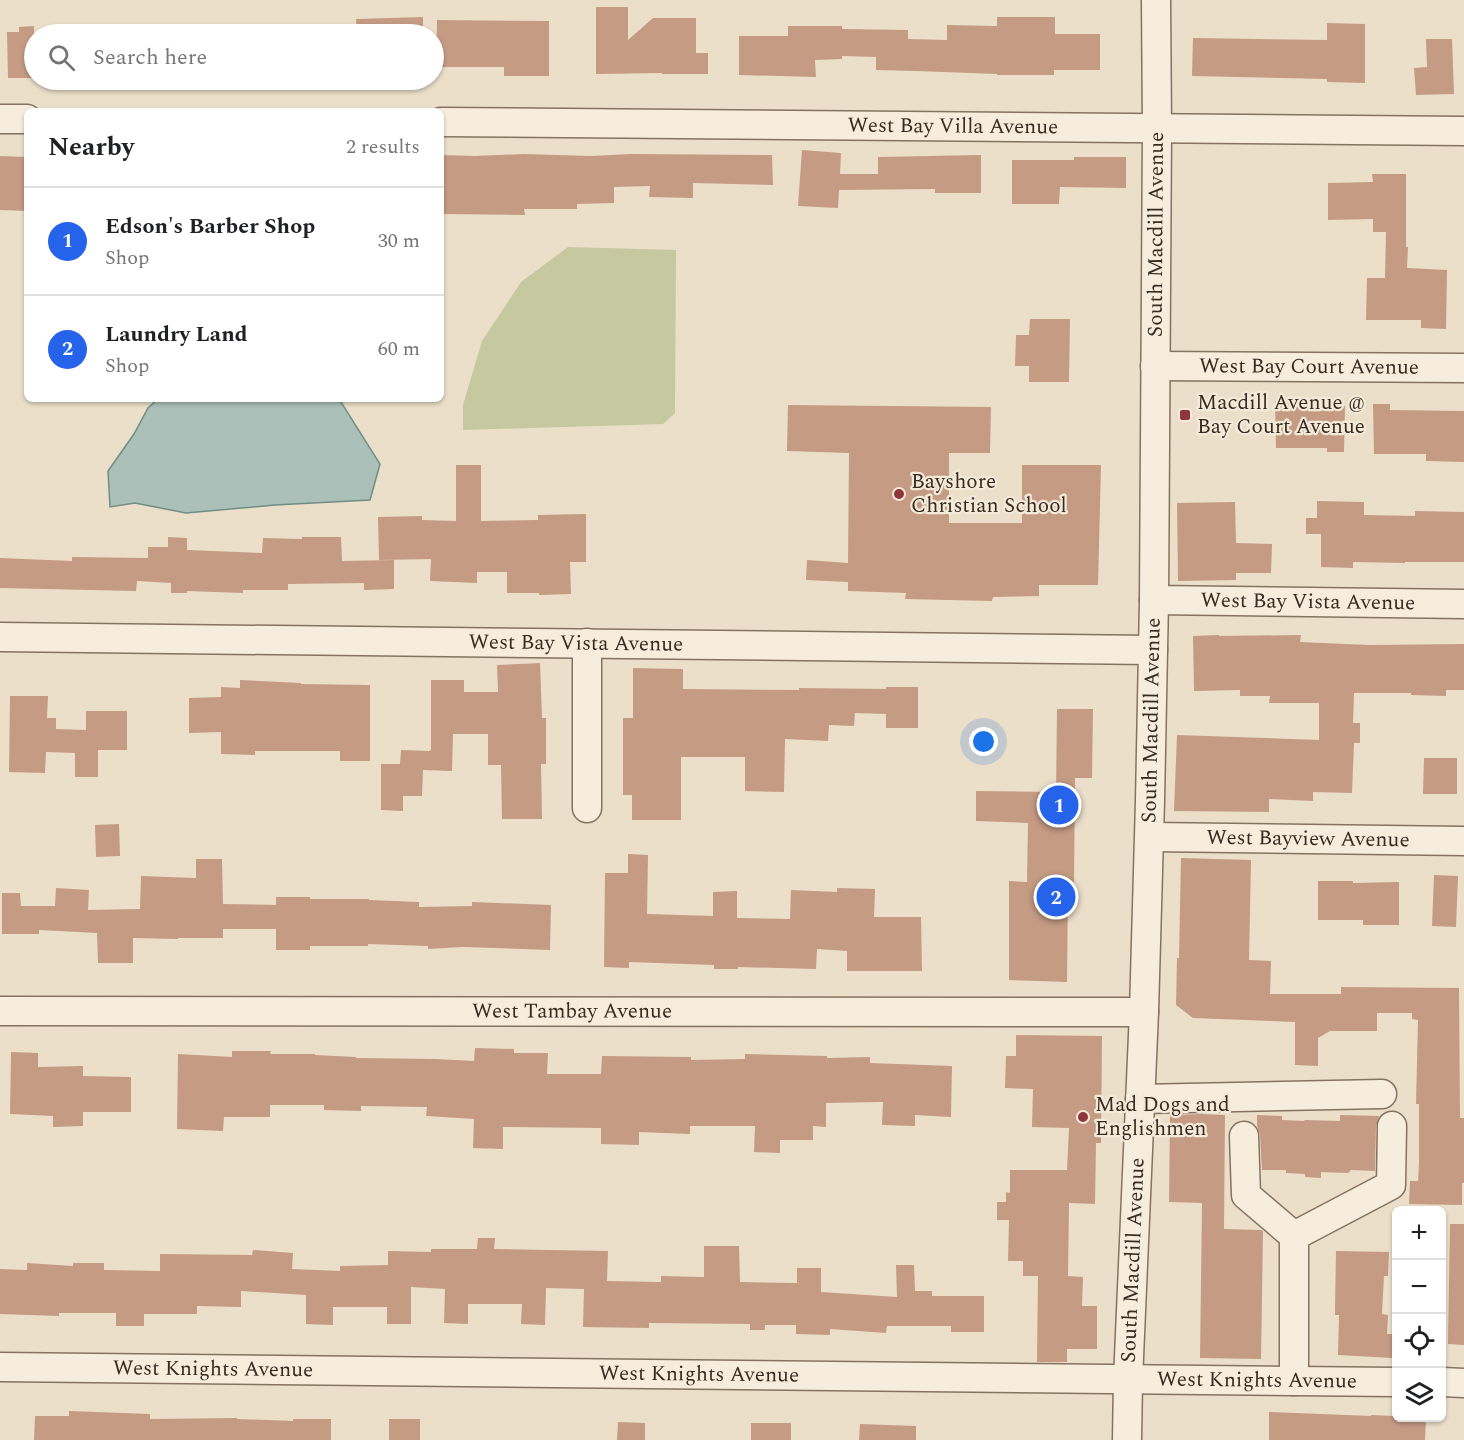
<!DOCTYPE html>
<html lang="en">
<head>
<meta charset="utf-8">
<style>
  :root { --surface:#fff; --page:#f2f2f2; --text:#202124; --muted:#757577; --line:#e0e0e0; --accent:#2563eb }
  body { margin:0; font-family:Spectral,serif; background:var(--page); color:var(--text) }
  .controls { position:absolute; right:18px; bottom:18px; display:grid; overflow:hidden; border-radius:9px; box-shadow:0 2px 4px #0004 }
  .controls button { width:54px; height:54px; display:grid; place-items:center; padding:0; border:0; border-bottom:2px solid var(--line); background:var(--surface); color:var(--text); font:30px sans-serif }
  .you { position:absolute; left:984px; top:742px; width:21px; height:21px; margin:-15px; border:4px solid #fff; border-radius:50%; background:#1a73e8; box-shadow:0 0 0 9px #1a73e833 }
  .badge { display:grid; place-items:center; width:39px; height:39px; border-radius:50%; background:var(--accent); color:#fff; font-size:20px; font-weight:700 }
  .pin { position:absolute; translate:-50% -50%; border:3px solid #fff; box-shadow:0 2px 6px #0006 }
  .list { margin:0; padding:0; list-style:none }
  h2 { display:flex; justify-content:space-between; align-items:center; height:78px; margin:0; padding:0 24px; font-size:26px }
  h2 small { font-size:20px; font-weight:400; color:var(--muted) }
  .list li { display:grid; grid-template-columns:39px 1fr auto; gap:18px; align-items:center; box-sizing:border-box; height:108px; padding:0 24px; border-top:2px solid var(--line) }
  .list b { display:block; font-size:22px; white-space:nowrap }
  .list p { margin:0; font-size:20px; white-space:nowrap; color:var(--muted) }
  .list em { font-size:20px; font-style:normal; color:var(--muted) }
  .icon { flex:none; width:33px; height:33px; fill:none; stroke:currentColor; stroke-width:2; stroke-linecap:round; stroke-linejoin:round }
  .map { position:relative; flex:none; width:1464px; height:1440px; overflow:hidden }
  .search { position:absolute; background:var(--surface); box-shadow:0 2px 4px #0004; left:24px; top:24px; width:420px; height:66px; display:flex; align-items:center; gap:15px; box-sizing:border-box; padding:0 21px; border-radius:33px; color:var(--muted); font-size:22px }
  .panel { position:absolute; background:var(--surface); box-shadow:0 2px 4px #0004; left:24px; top:108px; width:420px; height:294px; border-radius:9px }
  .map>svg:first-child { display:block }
  .green { fill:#c6c89f }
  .water { fill:#aac0b8; stroke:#718e85; stroke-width:1.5 }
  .building { fill:#c59b84 }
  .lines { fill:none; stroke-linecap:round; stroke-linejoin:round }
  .minor-casing { stroke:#867260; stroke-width:31 }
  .minor { stroke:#f6eddd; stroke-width:28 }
  .poi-dot { fill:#8f363d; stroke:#f3ead9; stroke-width:2 }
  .labels { text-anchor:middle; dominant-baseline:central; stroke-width:4.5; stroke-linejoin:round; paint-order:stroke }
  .street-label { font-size:21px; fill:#382b22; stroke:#f3ead9 }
  .poi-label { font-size:21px; fill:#382b22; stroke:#f3ead9; text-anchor:start }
</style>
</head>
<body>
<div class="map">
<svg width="1464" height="1440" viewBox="0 0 1464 1440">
  <rect width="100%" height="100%" fill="#ebdfca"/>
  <!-- green -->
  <path class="green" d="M568,247L676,250L675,413L663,424L463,430V405L482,341L521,282Z"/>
  <!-- water -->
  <path class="water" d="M158,399H334L341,402L380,464L370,500L275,505L186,513L135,503L110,507L108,471L134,434L148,408Z"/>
  <!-- building -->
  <path class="building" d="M596,7H628V40L653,18H696V53H708V74H662V73L596,74Z
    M423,17V34H357L356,19Z
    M997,17H1055V34H1100V70H1054V75H997V74L916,71L876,70V57L842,56V59L815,60L816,77L739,75V36H788V26H842V29L908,30V39L947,40V25L997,26Z
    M437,20L549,21V76H504V67H436Z
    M1327,23L1365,24V83L1327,82V79L1192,76L1193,38L1327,40Z
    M34,26V78H8L7,32H19V27Z
    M1426,39H1452L1454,94L1416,95L1414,68L1427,67Z
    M802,150L841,153L840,174H878V157L981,155V193H935V189L839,190L838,208L798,206Z
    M524,154L591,156L631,154L772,155L773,185L693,183V198L649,197L650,186L614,187V203L577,204V209H524L525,215L441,214V155L475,156Z
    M0,156L27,157V211L0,210Z
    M1074,157H1126V188L1060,187L1059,204H1012V160H1074Z
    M1372,174H1406V247H1408L1407,268L1447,270L1446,329L1421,328V320H1366L1367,278H1385L1386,232H1373V219L1328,220V183L1373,182Z
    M1030,319H1070L1069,382H1029V366H1015L1016,335H1029Z
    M1317,400V406H1345L1344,452H1327V448H1276L1275,401Z
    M1373,404H1390V410L1464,411V462L1426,461V454H1374Z
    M788,405L991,407L990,453H949V523H1022V465H1101L1098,585H1039V596L993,597L992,601L905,599L906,593L848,591V582L806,580L807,560L848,563L849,453L787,451Z
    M456,465H481V521L538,520V515L586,514V562H570L571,594L539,595V593H507V572H477V583L430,581L431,559L379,560L378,517L422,516V520L456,521Z
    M1317,501L1364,502V515L1415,516V511L1464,512V562H1405V563L1353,562V568L1321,567V534H1306V518H1317Z
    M1235,502L1236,543L1272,544L1271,573H1236V580L1178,581L1177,503Z
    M168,537L187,538V550L262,553L263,538L302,539V537H341L342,561L394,560V589L364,590V583L288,584V590H243V593L187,591V593H171V583L137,581L136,591L0,588V558L72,561V557L148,558V547H168Z
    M1219,635V636L1301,635L1300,642L1369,645L1464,644V690H1446V696L1411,695V693H1354L1353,723H1360V743H1354L1352,793L1313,792V801L1269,799V812L1174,811L1177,735L1319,740V703H1269L1270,696H1240V690L1194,691L1193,636Z
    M540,663L542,718H546V764H541L542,819H502L501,765H488V734H453L452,771L423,770L422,796H403V811L381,810V764H400L401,750L429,751L431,750V680H464V692H498L497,665Z
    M633,668L683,669V689L799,690V688L886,689V687H918V728H886V714L855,713L854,726L829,725L828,741L785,739L784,792L745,791V757H681V820H632V795H623V718H633Z
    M240,680L301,683V684L370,685V761H340V751H255V755L221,754V732L189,733V698L221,697V687L240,688Z
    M10,696H48L47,718H56V729L86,730V711H127V750H98V777H75V753L46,752L45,773L9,772Z
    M1057,709H1093L1092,778H1075L1074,883H1068L1067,982L1009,980V881L1027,882L1028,823L976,821V791L1056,792Z
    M1424,758H1457V794H1423Z
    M119,824L120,856L96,857L95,825Z
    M628,854L648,855L647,914L713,916V892L737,891V918L790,919L791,890L837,892V888L875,889L874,917H921L922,971H847V951L817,949L816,969L738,967V969H714V965L629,962V968L604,967L605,873H628Z
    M1181,858L1251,860L1249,960L1271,961L1270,994H1341V987L1459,988L1460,1118H1464V1183H1462V1205L1409,1204L1410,1181H1418L1419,1163V1104H1416L1418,1020L1412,1019V1013H1377V1031H1330L1318,1038V1066L1295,1065V1022L1193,1018L1176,1005L1177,958H1179Z
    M196,859H222L223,904L276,905V897H310V899H369V900L419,902V907L472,906V902L551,905L550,950L463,947L428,949V946L368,944V946H310V950H276V929H223V938H178V939L133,938V963H98L97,933L39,930V934H2V893H20L21,906H55L56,888L89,890L88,910L140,909L141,876L196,878Z
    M1434,875L1458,876L1456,927L1432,926Z
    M1318,881H1353V883L1399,882V925H1363V920H1318Z
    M1016,1035L1102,1036L1101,1143H1096L1095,1204L1069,1203L1068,1276L1083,1277L1082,1306H1097V1349H1067V1362H1037L1038,1276H1023V1261H1008L1009,1220H997V1202H1006V1192L1010,1193V1170H1067L1069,1128L1032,1127L1033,1089L1005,1088L1006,1056H1016Z
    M475,1048L514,1049V1053H548L547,1074H601L602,1056L691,1057V1060L745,1059V1054L827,1056V1058L870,1057V1063L952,1066L951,1117L915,1115V1126L882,1125L883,1102L826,1103V1127L813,1126V1140H780V1153L754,1152L755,1126H690V1134L639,1132V1145L601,1144V1128L503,1127V1149L473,1148L474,1119L426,1116L427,1107L361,1106V1111L324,1110V1105H270V1117H224L223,1131L177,1129L178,1054L232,1057V1051H271L270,1054H315V1055L356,1057V1058L436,1059L474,1061Z
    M11,1052L38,1053V1067L83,1066V1076L131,1077V1112H83V1126L53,1127V1116L10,1114Z
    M1201,1114L1225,1115L1224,1229L1261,1230L1263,1231L1261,1359L1200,1358L1202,1203L1169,1202L1170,1115Z
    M1257,1115L1282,1116V1120L1304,1121L1305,1120L1340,1121V1115L1379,1116L1376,1126L1375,1171L1351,1170L1348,1173L1321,1172V1178L1305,1177V1174L1286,1173V1170H1262L1260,1135L1257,1126Z
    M1450,1224H1464V1345L1448,1344Z
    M478,1238H495L494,1249L608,1251L607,1281L661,1282V1276L704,1277V1246H739L740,1282L797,1283V1268H821V1292L897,1297L896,1265H914L915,1291H932V1296H984V1332H951V1326H887L886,1333L830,1329V1335L796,1334V1325H765V1330H750V1324L649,1323V1328L583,1327L584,1289L546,1288L545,1325L521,1324L522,1304H468V1324L444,1323L445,1289L411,1287V1324H387V1307H333V1325L306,1324V1295L241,1291V1307L197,1306V1314H144V1326H116V1313H59V1316L0,1314V1269L27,1270V1263L73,1266V1263H104V1270L160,1271V1254L252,1255L253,1250L293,1253L292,1269L340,1271V1266L388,1265V1251L431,1252V1249H477Z
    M1336,1251L1389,1252L1388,1276H1384L1382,1314L1388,1315L1387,1334H1393L1392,1358L1338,1355L1339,1315H1335V1309Z
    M69,1411L150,1414V1419L237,1418V1419L293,1421V1419H331V1440H34L35,1416H69Z
    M1269,1412L1371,1416V1415L1395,1416V1418H1426L1425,1440H1269Z
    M389,1419H420V1440H389Z
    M618,1422L645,1423V1440H617Z
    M751,1423H791V1440H751Z
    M860,1424L916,1426V1440H859Z"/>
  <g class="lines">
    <defs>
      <g id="minor">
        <path d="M0,119H27"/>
        <path id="s1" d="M441,122L1464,131"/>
        <path id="s2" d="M1155,366L1464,368"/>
        <path id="s3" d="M1154,600L1464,604"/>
        <path id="s4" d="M0,637L1153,650"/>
        <path d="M587,643V808"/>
        <path id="s5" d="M1150,837L1464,841"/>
        <path id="s6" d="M0,1011L1144,1012"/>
        <path d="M1140,1099L1382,1094"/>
        <path d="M1244,1136L1246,1195L1294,1236"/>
        <path id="s7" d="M0,1367L1396,1382"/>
        <path d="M1294,1381V1236L1391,1185L1392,1126"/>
        <path d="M1442,1382L1464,1383"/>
        <path id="s8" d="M1127,1440L1128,1380L1144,1012L1150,801L1154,600L1157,128L1156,0"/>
      </g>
    </defs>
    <!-- minor casing -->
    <use href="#minor" class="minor-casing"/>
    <!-- minor -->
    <use href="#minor" class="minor"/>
  </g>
  <!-- markers -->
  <g class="poi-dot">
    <rect x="1179" y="409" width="12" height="12" rx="3"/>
    <circle cx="899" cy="494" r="6"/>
    <circle cx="1083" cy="1117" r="6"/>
  </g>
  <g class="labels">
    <!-- street labels -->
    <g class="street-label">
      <text stroke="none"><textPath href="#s1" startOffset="512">West Bay Villa Avenue</textPath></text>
      <text stroke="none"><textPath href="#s8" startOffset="1206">South Macdill Avenue</textPath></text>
      <text stroke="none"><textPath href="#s2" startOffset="154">West Bay Court Avenue</textPath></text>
      <text stroke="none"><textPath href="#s3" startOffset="154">West Bay Vista Avenue</textPath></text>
      <text stroke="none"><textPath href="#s4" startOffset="576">West Bay Vista Avenue</textPath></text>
      <text stroke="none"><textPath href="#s8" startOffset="720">South Macdill Avenue</textPath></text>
      <text stroke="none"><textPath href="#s5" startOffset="158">West Bayview Avenue</textPath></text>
      <text stroke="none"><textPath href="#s6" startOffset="572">West Tambay Avenue</textPath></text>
      <text stroke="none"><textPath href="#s8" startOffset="180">South Macdill Avenue</textPath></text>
      <text stroke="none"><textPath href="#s7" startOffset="213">West Knights Avenue</textPath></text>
      <text stroke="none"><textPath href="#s7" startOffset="699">West Knights Avenue</textPath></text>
      <text stroke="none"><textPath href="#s7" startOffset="1257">West Knights Avenue</textPath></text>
    </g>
    <!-- poi labels -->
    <g class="poi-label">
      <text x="1197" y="403">Macdill Avenue @<tspan x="1197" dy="24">Bay Court Avenue</tspan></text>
      <text x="911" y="482">Bayshore<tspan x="911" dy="24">Christian School</tspan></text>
      <text x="1095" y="1105">Mad Dogs and<tspan x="1095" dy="24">Englishmen</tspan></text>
    </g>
  </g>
</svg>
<div class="controls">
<button>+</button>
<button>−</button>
<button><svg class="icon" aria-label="locate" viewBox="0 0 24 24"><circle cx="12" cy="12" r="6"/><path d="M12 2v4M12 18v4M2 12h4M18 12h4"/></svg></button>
<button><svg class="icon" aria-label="layers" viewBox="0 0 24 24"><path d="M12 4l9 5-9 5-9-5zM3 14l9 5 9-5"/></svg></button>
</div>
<div class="you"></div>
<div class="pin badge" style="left:1059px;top:805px">1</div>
<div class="pin badge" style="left:1056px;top:897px">2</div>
<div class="search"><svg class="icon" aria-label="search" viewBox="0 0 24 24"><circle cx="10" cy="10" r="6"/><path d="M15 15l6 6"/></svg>Search here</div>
<section class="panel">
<h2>Nearby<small>2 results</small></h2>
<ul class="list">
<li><span class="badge">1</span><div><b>Edson's Barber Shop</b><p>Shop</p></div><em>30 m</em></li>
<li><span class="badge">2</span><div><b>Laundry Land</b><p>Shop</p></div><em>60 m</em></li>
</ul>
</section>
</div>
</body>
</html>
